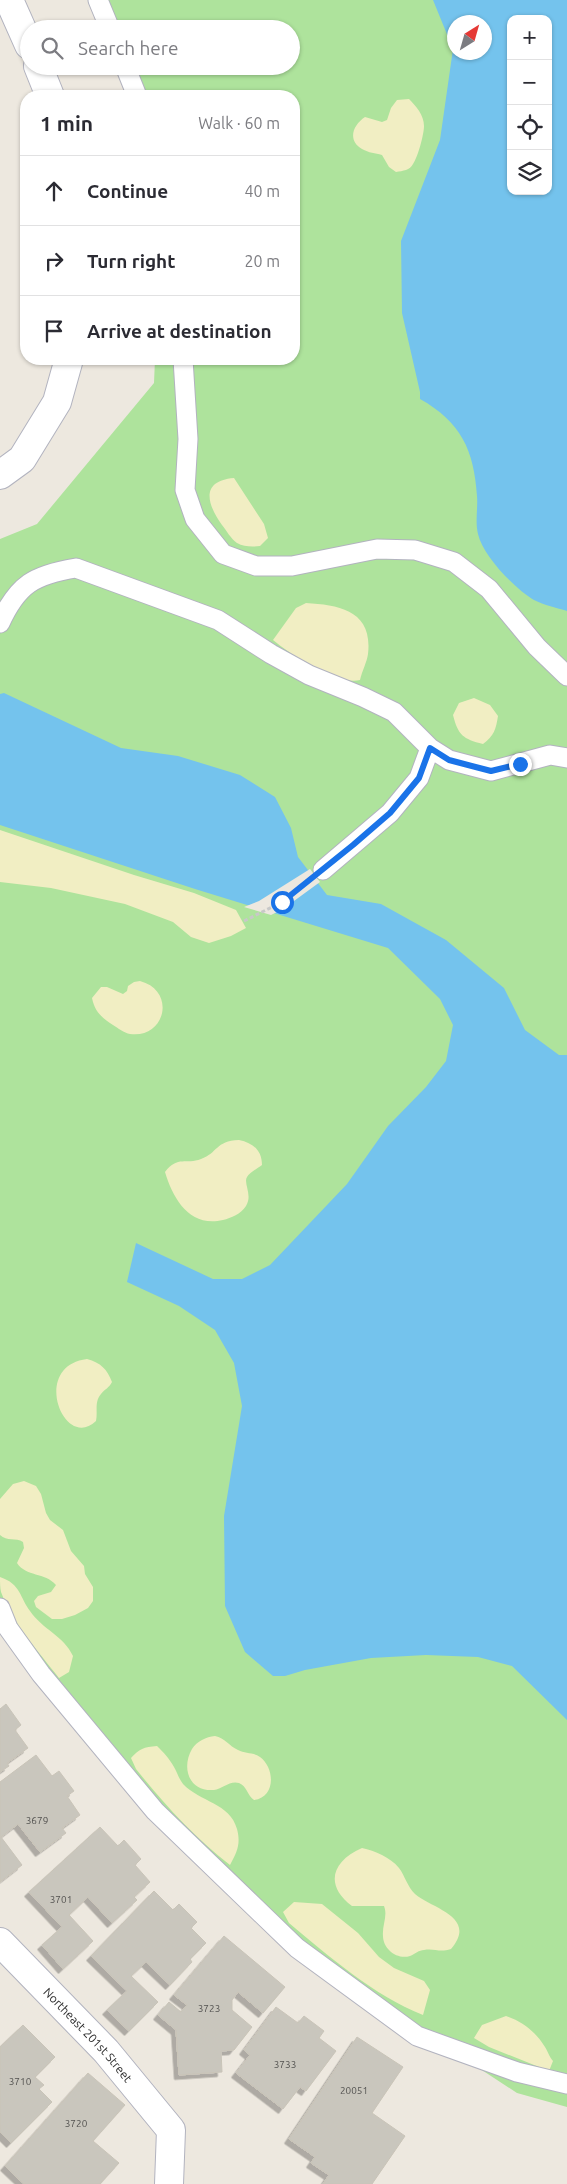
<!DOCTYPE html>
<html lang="en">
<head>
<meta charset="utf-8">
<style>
  :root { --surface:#fff; --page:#f2f2f3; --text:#2b2b33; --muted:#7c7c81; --line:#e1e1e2 }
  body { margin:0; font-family:Ubuntu,sans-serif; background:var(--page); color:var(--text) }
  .controls { position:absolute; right:15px; top:15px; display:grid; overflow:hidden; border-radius:10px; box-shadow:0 1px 4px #0004 }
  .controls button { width:45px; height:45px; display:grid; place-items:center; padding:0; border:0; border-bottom:1px solid var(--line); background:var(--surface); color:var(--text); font:25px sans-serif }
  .compass { position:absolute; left:447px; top:15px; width:45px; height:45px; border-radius:50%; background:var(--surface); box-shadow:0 1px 4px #0004; rotate:37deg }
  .stop { position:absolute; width:15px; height:15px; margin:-11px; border:4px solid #1a73e8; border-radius:50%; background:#fff }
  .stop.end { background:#1a73e8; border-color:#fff; box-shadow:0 1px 5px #0008 }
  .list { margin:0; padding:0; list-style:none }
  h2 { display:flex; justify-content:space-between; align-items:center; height:65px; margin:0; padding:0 20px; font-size:21px }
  h2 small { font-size:16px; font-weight:400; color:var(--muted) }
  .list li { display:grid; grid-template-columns:32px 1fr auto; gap:15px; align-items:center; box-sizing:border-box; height:70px; padding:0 20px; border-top:1px solid var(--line) }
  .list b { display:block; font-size:19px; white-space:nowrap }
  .list em { font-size:16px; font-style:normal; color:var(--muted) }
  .icon { flex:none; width:28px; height:28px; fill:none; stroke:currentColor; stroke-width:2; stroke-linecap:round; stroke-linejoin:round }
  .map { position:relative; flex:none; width:567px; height:2184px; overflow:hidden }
  .search { position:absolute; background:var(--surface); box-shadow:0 1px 4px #0004; left:20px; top:20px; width:280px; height:55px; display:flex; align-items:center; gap:12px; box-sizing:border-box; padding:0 18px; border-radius:28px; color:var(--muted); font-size:19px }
  .panel { position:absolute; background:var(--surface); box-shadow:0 1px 4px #0004; left:20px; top:90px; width:280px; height:275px; border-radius:20px }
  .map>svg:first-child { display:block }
  .green { fill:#aee39c; fill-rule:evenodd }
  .sand { fill:#f1eec3 }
  .water { fill:#74c3ed; fill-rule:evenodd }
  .pier { fill:#ede8df }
  .building { fill:#c9c6bd; stroke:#c9c4b8; filter:url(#shadow) }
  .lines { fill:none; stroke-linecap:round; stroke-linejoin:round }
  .service-casing { stroke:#b2b3bf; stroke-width:21 }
  .minor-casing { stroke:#b2b3bf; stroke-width:30 }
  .path { stroke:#c8c8c8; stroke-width:3; stroke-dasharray:4 2.5; stroke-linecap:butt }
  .service { stroke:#fff; stroke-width:19 }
  .minor { stroke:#fff; stroke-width:28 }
  .route { stroke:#1a73e8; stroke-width:6 }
  .labels { text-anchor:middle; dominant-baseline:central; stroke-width:5; stroke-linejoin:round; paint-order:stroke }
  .number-label { font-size:10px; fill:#535250 }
  .street-label { font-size:12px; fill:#2c2c2c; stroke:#fff }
</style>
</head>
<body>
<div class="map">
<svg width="567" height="2184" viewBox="0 0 567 2184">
  <defs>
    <filter id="shadow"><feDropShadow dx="-4.5" dy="4.5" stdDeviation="0" flood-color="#0004"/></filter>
  </defs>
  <rect width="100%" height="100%" fill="#ede8df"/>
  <!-- green -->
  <path class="green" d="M103,0H567V2107L517,2093L340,1977L145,1808L0,1609V539L37,524L154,383L155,359H294V96H127L120,66H291V29H110ZM511,19H548V191H511ZM454,22H484V52H454Z"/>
  <!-- sand -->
  <path class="sand" d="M409,99C416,106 424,115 424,126C424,134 418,157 413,164C410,170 403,171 396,172L389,167L382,155C375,153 369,153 362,149C347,140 353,125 365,117L382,122L387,120L391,108L397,100Z
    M234,478L264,524L268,538L260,546C253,547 244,547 237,543C231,539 226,530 222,525C207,504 200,481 234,478Z
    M306,603C340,605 373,611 368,654C367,662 362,671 360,680C337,686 290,654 273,640L296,608Z
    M474,698L490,705L498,716C496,729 494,736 483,744C463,739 458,735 453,715L459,703Z
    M0,830L134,875L194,893L236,910L246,928L231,936L209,943L191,937L173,922L125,904L51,888L0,882Z
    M140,981C177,991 165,1039 130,1034C124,1033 118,1028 113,1025C101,1017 95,1012 92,998L101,987H107L123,994L127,991L128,986L134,982Z
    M239,1140C253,1143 262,1150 262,1165C258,1168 249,1173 247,1177C243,1183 253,1195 246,1206C241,1214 231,1218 223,1220C190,1228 173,1199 165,1172C178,1155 186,1165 201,1159C218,1153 215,1141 239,1140Z
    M87,1359C101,1363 107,1369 112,1382C109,1388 105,1389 101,1394C94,1402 98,1412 96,1421C64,1452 30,1366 87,1359Z
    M24,1481L36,1486L41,1494L46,1513L50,1520L63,1530L71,1551L84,1566L85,1574L93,1587V1601L88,1608L75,1615L62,1619H52L36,1607L34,1601L38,1596L51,1592L56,1585C45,1572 26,1577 17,1563L24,1548L23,1542C16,1537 7,1542 0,1535V1499L13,1484Z
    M0,1577C21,1584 20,1598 30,1611C42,1629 64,1636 73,1656L69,1672L59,1678C39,1652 13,1624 1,1592C0,1588 0,1582 0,1577Z
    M215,1736C225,1738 229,1746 238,1750C245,1754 253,1752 260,1757C275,1768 276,1797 254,1800C247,1795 247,1786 239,1783C230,1780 222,1789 214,1790C189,1792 181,1768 192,1749C197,1741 206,1737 215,1736Z
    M157,1746C164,1753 169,1758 174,1767C177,1772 179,1779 183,1784C200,1802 230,1803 237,1829C241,1844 237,1852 230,1865C194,1837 164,1804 136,1769L131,1758C139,1749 144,1747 157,1746Z
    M362,1848C375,1851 390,1857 399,1868C405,1876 407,1886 415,1894C433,1909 478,1917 451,1949C439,1953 435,1948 424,1950C419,1950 415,1954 410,1956C397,1960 383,1949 383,1936C382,1925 388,1916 384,1906H352C324,1885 332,1861 362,1848Z
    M294,1902L322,1904L358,1933L379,1957L394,1968L424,1981L430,1990L423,2015C373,1995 330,1957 289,1923L283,1912Z
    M506,2016C522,2021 536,2032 545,2047C548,2052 549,2056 553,2061L549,2071L489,2047L474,2038L482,2025Z"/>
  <!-- water -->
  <path class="water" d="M433,0H567V611C557,608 544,605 534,600C515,589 483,556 478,534C475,522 478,508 477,496C474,450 461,422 420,399V392L402,313L401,241L440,140L453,49ZM511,19H548V191H511ZM454,22H484V52H454Z
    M4,693L121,748L178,756L240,775L275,797L291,828L298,857L327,895L381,904L446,940L504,988L525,1030L559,1055H567V1720L512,1666L478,1657L426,1655L371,1658L305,1670L285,1676H273L245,1652L225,1606L224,1516L242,1406L234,1363L215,1330L179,1306L127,1282L136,1243L213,1279H242L270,1265L347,1184L388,1126L426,1087L446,1061L453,1025L440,999L388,948L195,889L0,825V694Z"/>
  <!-- pier -->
  <path class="pier" d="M310,869L320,882L283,909L271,915L244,907L259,901Z"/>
  <!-- building -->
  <path class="building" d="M6,1704L21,1725L15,1730L28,1748L7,1763L9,1766L0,1772V1709Z
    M36,1755L52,1776L59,1771L74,1791L67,1796L80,1815L62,1828L66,1833L40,1852L18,1824L1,1837L22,1865L0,1882V1782Z
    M100,1827L118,1846L124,1840L141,1859L135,1865L150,1882L134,1897L137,1900L112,1923L88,1897L69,1915L93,1941L63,1969L42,1945L62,1927L29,1892Z
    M154,1891L173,1910L179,1904L197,1922L191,1928L206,1943L190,1959L192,1962L170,1985L146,1962L131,1976L158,2002L129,2031L107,2010L127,1991L91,1956Z
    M224,1936L285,1987L263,2013L238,1992L232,2000V2010L252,2027L234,2050L221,2051L222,2072L179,2075L176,2030L158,2015L169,2002L181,2012L187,2005L174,1995Z
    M276,2007L298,2023L304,2016L324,2031L319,2038L336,2051L306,2091L300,2087L283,2109L236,2073L250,2055L244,2050Z
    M23,2025L55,2057L35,2077L44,2085L39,2089L52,2102L11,2143L0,2132V2047Z
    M357,2037L403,2067L372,2113L405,2136L372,2184H323L329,2175L311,2163L315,2157L289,2139Z
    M88,2073L125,2105L93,2141L119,2163L100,2184H24L5,2166Z"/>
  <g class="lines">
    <defs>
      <path id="service" d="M98,0L110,29
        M125,66L137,96
        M183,359L188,439L185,490L195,519L223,554L256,566H292L377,549L415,550L454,562L489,589L537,647L567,676
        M0,623C18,584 34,575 76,568L218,620L271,654L309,675L363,697L394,712L430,748L419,778L390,813L323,870
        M430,748L449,760L491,771L550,755L567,758
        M0,1608L8,1628L41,1674L155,1811L297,1948L417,2036L517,2072L567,2084"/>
      <g id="minor">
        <path d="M9,0L29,45"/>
        <path d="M38,66L50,96"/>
        <path d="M0,475L22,459L57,402L69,359"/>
        <path id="s1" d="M0,1942L106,2051L171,2130L169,2184"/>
      </g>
    </defs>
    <!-- service casing -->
    <use href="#service" class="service-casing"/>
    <!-- minor casing -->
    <use href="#minor" class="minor-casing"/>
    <!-- path -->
    <path class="path" d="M244,921L282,902L301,887"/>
    <!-- service -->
    <use href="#service" class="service"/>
    <!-- minor -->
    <use href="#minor" class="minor"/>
  </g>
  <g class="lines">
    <!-- route -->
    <path class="route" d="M282,902L353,845L390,813L419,778L430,748L449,760L491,771L520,764"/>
  </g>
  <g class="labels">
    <!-- number labels -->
    <g class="number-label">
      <text x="37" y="1820">3679</text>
      <text x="61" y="1899">3701</text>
      <text x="209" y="2008">3723</text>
      <text x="285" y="2064">3733</text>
      <text x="20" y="2081">3710</text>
      <text x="354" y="2090">20051</text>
      <text x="76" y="2123">3720</text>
    </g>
    <!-- street labels -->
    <g class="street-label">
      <text stroke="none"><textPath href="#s1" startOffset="128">Northeast 201st Street</textPath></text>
    </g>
  </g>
</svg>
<div class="controls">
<button>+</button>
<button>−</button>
<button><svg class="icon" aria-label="locate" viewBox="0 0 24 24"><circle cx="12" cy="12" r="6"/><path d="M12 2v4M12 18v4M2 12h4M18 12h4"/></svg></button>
<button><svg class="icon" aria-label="layers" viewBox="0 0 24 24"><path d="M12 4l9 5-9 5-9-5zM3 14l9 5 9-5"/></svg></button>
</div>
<svg class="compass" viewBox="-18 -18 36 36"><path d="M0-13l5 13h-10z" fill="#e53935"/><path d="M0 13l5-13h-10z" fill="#7c7c81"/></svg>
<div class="stop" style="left:282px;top:902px"></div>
<div class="stop end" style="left:520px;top:764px"></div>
<div class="search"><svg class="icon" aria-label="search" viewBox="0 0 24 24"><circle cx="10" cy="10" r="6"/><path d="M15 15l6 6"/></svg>Search here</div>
<section class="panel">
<h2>1 min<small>Walk · 60 m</small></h2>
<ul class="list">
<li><svg class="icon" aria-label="ahead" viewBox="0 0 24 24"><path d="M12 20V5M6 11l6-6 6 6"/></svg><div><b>Continue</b></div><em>40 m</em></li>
<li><svg class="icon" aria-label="right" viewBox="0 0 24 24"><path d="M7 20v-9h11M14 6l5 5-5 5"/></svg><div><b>Turn right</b></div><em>20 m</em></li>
<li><svg class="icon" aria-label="arrive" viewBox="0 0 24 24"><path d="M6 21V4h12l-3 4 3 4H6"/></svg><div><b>Arrive at destination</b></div></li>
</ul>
</section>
</div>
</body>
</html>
